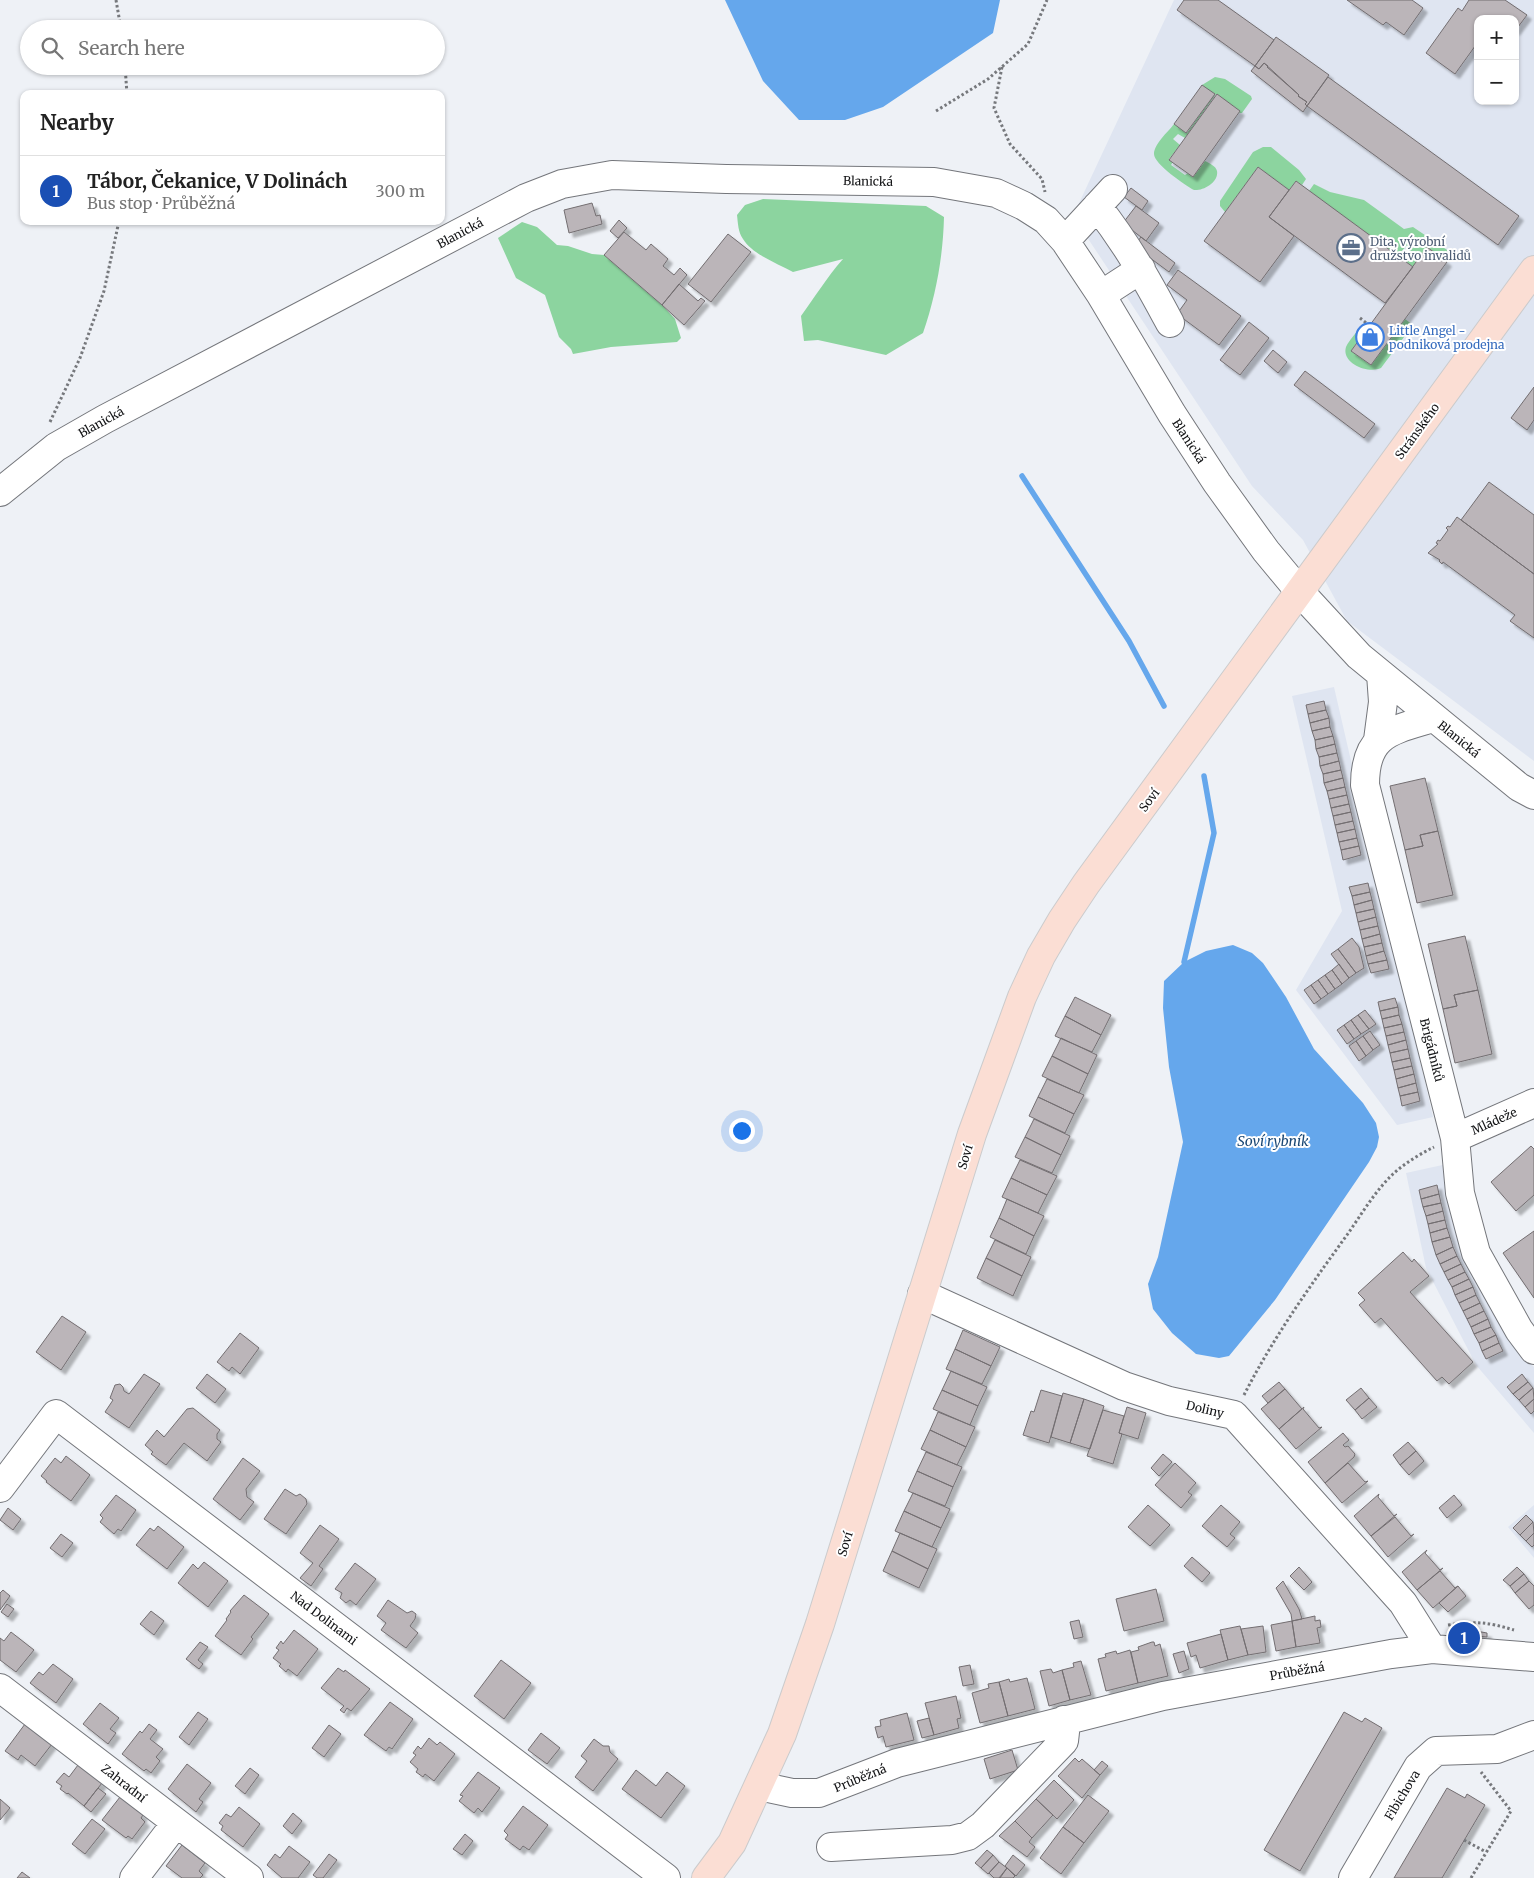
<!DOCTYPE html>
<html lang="en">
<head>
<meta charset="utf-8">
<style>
  :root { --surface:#fff; --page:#f6f6f6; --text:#222; --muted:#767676; --line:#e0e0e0; --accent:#41898d }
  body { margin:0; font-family:Merriweather,serif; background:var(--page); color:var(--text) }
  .controls { position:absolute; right:15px; top:15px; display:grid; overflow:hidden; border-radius:10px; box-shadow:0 1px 4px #0004 }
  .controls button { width:45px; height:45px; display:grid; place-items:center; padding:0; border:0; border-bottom:1px solid var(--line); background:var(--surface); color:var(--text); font:25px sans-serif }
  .you { position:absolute; left:741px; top:1130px; width:18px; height:18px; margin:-12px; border:4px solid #fff; border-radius:50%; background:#1a73e8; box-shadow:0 0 0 8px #1a73e833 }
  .badge { display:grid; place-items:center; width:32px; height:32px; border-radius:50%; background:var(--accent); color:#fff; font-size:16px; font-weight:700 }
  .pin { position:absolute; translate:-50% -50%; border:2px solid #fff; box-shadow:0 1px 5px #0006 }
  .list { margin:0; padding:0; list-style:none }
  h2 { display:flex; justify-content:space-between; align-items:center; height:65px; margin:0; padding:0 20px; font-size:21px }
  h2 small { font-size:16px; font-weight:400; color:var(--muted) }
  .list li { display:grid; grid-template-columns:32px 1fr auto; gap:15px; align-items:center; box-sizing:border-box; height:70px; padding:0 20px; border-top:1px solid var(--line) }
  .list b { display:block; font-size:19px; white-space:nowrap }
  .list p { margin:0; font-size:16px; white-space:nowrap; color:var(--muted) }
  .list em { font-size:16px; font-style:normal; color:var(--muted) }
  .icon { flex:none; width:28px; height:28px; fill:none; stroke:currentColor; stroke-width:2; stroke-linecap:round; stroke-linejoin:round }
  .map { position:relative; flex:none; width:1534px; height:1878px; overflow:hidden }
  .search { position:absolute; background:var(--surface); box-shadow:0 1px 4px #0004; left:20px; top:20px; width:425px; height:55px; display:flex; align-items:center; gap:12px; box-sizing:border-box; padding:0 18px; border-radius:28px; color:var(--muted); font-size:19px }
  .panel { position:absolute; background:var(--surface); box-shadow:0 1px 4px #0004; left:20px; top:90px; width:425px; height:135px; border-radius:10px }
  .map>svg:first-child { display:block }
  .built { fill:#dfe5f1; fill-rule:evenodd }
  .green { fill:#8cd49f }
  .water { fill:#65a7ec }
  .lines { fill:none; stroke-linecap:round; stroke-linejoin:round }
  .stream { stroke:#65a7ec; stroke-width:5.5 }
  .building { fill:#bbb5b9; stroke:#736e71; filter:url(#shadow) }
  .minor-casing { stroke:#74767b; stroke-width:30 }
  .major-casing { stroke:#cbcbcc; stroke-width:30 }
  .path { stroke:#76787c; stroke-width:3; stroke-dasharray:2.5 2.5; stroke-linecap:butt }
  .minor { stroke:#fff; stroke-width:28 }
  .major { stroke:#fbded4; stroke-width:28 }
  .labels { text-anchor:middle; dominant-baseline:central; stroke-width:4; stroke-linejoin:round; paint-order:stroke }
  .street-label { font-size:12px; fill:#121315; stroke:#fff }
  .service-label { font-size:12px; fill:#4e5e75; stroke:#fff; text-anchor:start }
  .shop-label { font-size:12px; fill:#366cbe; stroke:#fff; text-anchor:start }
  .water-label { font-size:14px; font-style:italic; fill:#1a4875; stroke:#fff }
</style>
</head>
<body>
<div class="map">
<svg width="1534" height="1878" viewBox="0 0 1534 1878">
  <defs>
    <filter id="shadow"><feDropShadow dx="4.5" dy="4.5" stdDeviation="1" flood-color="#0004"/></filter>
  </defs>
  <rect width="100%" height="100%" fill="#eef1f6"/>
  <!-- built -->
  <path class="built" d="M1174,0H1534V761L1347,621L1303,540L1252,486L1073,216ZM1478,19H1515V101H1478Z
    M1334,687L1433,1117L1397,1125L1296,990L1342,911L1292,696Z
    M1447,1164L1530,1363L1534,1367V1433L1476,1365L1426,1268L1406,1173Z
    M1534,1505V1558L1508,1527Z"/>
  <!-- green -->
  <path class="green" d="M1215,77L1225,79L1251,96L1252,99L1242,113H1239L1240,111L1216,94L1185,138L1178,134L1173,139L1180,145L1169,159L1173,162L1171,165L1185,175L1188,173L1193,177L1205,161C1209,163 1216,166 1217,171C1219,182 1203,191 1194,190C1185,185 1154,164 1154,154C1154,144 1168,132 1174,124L1187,133L1214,95L1202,85Z
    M1263,147H1271L1299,170L1306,179L1302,185L1296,181L1289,190L1258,167L1225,212L1220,206V201L1253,152Z
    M1314,184L1330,192L1364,200L1404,229L1413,227L1453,254L1447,262L1427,247L1413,267L1402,259L1410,248L1407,245L1398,256L1309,191Z
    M763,199L926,206L944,217C943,257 936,295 923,333L886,355L818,340L804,341L801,316C815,297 827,277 843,259L793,272C777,263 753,255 743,239C738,232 738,223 737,215L745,205Z
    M522,222L537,227L557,245L568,246L592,254L604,255L662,305L675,319L681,338L677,342L611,347L573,354L571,349L559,337L545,295L516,278L498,238Z
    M1405,319L1413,325L1381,368C1368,374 1341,363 1346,347C1349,340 1358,331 1363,324L1367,328L1351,351L1371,365Z"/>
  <!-- water -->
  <path class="water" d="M725,0H1000L993,33L883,107L845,120H799L763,81Z
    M1233,945L1252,953L1263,963L1286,997L1314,1049L1363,1103L1376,1123L1379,1137L1377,1147L1369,1162L1275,1300L1229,1356L1219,1358L1196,1354L1172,1333L1153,1309L1148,1284L1158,1257L1183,1142L1169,1067L1163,1008L1164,981L1184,962L1206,951Z"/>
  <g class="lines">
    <!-- stream -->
    <path class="stream" d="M1022,476L1129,641L1164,706
      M1184,962L1214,833L1204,776"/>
  </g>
  <!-- building -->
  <path class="building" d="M1184,0H1218L1274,40L1255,66L1177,10Z
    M1347,0H1412L1423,8L1404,35L1386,22L1383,25Z
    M1469,0H1505L1527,15L1515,31V19H1478V42L1455,74L1426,53L1458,8L1462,11Z
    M1276,37L1329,75L1307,106L1305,104L1307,102L1298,96L1299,95L1267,67L1268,66L1264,63L1259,69L1255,66Z
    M1264,63L1299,95L1298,96L1307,102L1305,104L1307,106L1303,112L1251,71L1255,66L1259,69Z
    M1328,77L1519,216L1498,245L1307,106Z
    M1202,85L1215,94L1186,133L1174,124Z
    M1217,94L1240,111L1193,177L1169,160Z
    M1258,167L1289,190L1269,217L1294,236L1260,282L1204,241Z
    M1296,181L1413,267L1385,303L1269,217Z
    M1131,188L1148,201L1142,210L1124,197Z
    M592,203L596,216L600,215L602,224L569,233L564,210Z
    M1136,206L1159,223L1146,241L1123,223Z
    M619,220L627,228L618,238L610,231Z
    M624,232L646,250L651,244L668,259L663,266L674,275L680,268L687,275L662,305L604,255Z
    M728,234L751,252L711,302L688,284Z
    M1141,237L1175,263L1169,272L1134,246Z
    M1427,247L1447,262L1371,365L1351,351Z
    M1178,270L1241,316L1219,345L1177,314L1187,300L1167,285Z
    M679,284L698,301L701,298L705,301L684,325L662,305Z
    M1249,322L1269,338L1240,375L1220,360Z
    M1273,350L1287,362L1278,373L1264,361Z
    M1305,371L1375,424L1364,438L1294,385Z
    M1534,387V420L1527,430L1511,418Z
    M1489,482L1534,515V574L1461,520Z
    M1457,517L1534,574V638L1510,621L1515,615L1443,562L1442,564L1439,561L1440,560L1428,553L1438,544L1436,543L1438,540L1440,541L1448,530L1446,528L1448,526L1450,527Z
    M1324,701L1326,710L1308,714L1306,705Z
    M1326,710L1329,718L1310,723L1308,714Z
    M1329,718L1330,727L1312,731L1310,723Z
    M1330,727L1333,736L1315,740L1312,731Z
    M1333,736L1335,744L1316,749L1315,740Z
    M1335,744L1337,753L1319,757L1316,749Z
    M1337,753L1339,761L1320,766L1319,757Z
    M1339,761L1341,770L1323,774L1320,766Z
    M1341,770L1343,778L1324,783L1323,774Z
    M1343,778L1345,787L1327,791L1324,783Z
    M1425,778L1438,831L1420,835L1423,846L1405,850L1390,786Z
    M1345,787L1347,795L1329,799L1327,791Z
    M1347,795L1349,804L1331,808L1329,799Z
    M1349,804L1351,812L1333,816L1331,808Z
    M1351,812L1353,821L1335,825L1333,816Z
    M1353,821L1355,829L1337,833L1335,825Z
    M1355,829L1357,838L1339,842L1337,833Z
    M1438,831L1453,895L1417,903L1405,850L1423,846L1420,835Z
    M1357,838L1359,846L1341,850L1339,842Z
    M1359,846L1361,855L1343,860L1341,850Z
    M1368,883L1370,892L1352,896L1349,887Z
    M1370,892L1372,900L1354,905L1352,896Z
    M1372,900L1374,909L1356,913L1354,905Z
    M1374,909L1376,917L1358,922L1356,913Z
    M1376,917L1378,926L1360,930L1358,922Z
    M1378,926L1380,934L1362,939L1360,930Z
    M1380,934L1382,943L1364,947L1362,939Z
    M1465,936L1478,990L1454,995L1457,1006L1443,1009L1428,944Z
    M1352,938L1359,947L1364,968L1356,973L1338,949Z
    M1382,943L1384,951L1366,956L1364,947Z
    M1338,949L1356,973L1349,978L1331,954Z
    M1384,951L1387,960L1368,964L1366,956Z
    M1387,960L1389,969L1371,973L1368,964Z
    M1339,964L1349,978L1342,984L1332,970Z
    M1332,970L1342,984L1335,989L1325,975Z
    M1325,975L1335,989L1328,994L1318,980Z
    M1318,980L1328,994L1321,999L1311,985Z
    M1311,985L1321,999L1314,1004L1304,990Z
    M1478,990L1492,1054L1455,1063L1443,1009L1457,1006L1454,995Z
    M1075,997L1111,1015L1101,1035L1065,1016Z
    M1395,998L1398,1007L1380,1011L1378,1002Z
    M1398,1007L1399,1015L1382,1019L1380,1011Z
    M1365,1010L1376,1024L1369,1029L1358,1015Z
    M1358,1015L1369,1029L1361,1034L1351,1020Z
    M1399,1015L1402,1024L1384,1028L1382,1019Z
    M1065,1016L1101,1035L1092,1052L1055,1036Z
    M1351,1020L1361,1034L1354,1039L1344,1025Z
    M1402,1024L1404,1032L1386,1036L1384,1028Z
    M1344,1025L1354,1039L1347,1044L1337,1030Z
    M1370,1031L1380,1045L1373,1050L1363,1036Z
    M1404,1032L1406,1040L1388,1045L1386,1036Z
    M1363,1036L1373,1050L1366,1056L1356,1041Z
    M1061,1038L1097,1055L1088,1074L1052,1056Z
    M1406,1040L1408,1049L1390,1053L1388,1045Z
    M1356,1041L1366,1056L1359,1061L1349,1046Z
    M1408,1049L1410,1058L1392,1062L1390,1053Z
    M1052,1056L1088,1074L1079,1093L1042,1076Z
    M1410,1058L1412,1066L1394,1070L1392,1062Z
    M1412,1066L1414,1074L1396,1079L1394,1070Z
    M1414,1074L1416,1083L1398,1088L1396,1079Z
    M1047,1079L1084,1095L1074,1114L1038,1097Z
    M1416,1083L1418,1092L1400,1096L1398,1088Z
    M1418,1092L1420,1101L1402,1106L1400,1096Z
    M1038,1097L1074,1114L1065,1133L1029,1116Z
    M1034,1119L1070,1136L1061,1155L1025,1137Z
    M1025,1137L1061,1155L1052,1173L1015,1157Z
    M1531,1146L1534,1149V1195L1516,1211L1491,1182Z
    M1020,1160L1057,1176L1047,1195L1011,1178Z
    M1011,1178L1047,1195L1038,1213L1002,1197Z
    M1437,1185L1439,1194L1421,1199L1419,1190Z
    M1439,1194L1441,1203L1423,1207L1421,1199Z
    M1007,1199L1044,1216L1034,1236L999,1218Z
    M1441,1203L1443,1211L1426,1216L1423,1207Z
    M1443,1211L1445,1220L1428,1224L1426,1216Z
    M999,1218L1034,1236L1026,1254L990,1237Z
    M1445,1220L1447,1228L1430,1233L1428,1224Z
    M1447,1228L1450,1237L1432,1242L1430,1233Z
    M1534,1231V1298L1503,1253Z
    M1450,1237L1453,1247L1436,1255L1432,1242Z
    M995,1240L1031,1257L1022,1276L986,1258Z
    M1453,1247L1457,1256L1440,1264L1436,1255Z
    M1403,1252L1412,1262L1414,1259L1429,1276L1410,1292L1473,1362L1449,1384L1442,1377L1437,1381L1381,1318L1375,1323L1359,1305L1365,1300L1358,1293Z
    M1457,1256L1461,1264L1444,1272L1440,1264Z
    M986,1258L1022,1276L1013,1296L977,1278Z
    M1461,1264L1465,1272L1448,1280L1444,1272Z
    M1465,1272L1469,1279L1452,1287L1448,1280Z
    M1469,1279L1473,1287L1455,1295L1452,1287Z
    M1473,1287L1476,1295L1459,1303L1455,1295Z
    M1476,1295L1480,1303L1463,1311L1459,1303Z
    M1480,1303L1484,1311L1467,1319L1463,1311Z
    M1484,1311L1488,1319L1471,1327L1467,1319Z
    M62,1316L86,1332L61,1370L36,1352Z
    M1488,1319L1491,1327L1474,1334L1471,1327Z
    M1491,1327L1496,1335L1479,1343L1474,1334Z
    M963,1330L1000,1347L991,1366L955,1349Z
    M240,1333L259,1348L240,1374L232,1367L229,1371L217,1362Z
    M1496,1335L1499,1343L1482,1351L1479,1343Z
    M1499,1343L1503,1351L1486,1359L1482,1351Z
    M955,1349L991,1366L982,1384L946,1369Z
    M951,1371L987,1387L978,1406L942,1390Z
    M144,1374L160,1384L129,1428L105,1412L113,1400L110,1398L115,1385L120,1384L123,1387L124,1391L129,1394Z
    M207,1374L226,1389L215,1403L196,1388Z
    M1522,1374L1528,1382L1513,1394L1507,1387Z
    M1279,1382L1285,1389L1268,1403L1262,1396Z
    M1528,1382L1533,1388L1519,1400L1513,1394Z
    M1361,1388L1369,1398L1355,1410L1346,1400Z
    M1533,1388L1534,1399L1525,1407L1519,1400Z
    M1285,1389L1302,1409L1279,1429L1261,1409Z
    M942,1390L978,1406L970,1425L933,1409Z
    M1041,1390L1062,1396L1049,1443L1023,1435L1031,1411L1034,1412Z
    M1063,1393L1084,1399L1070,1443L1051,1437Z
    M1369,1398L1377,1407L1362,1419L1355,1410Z
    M1084,1399L1104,1406L1090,1449L1070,1443Z
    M1534,1399V1411L1531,1414L1525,1407Z
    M1127,1407L1146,1413L1138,1439L1119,1433Z
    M1304,1407L1303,1409L1319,1428L1322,1427L1296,1449L1279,1429Z
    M193,1408L220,1430L217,1434V1439L221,1442L207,1461L184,1443L166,1465L151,1454L153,1452L145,1445L157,1430L164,1437L187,1409Z
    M1103,1410L1124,1416L1119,1433L1122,1434L1113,1464L1087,1456Z
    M938,1412L975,1427L966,1447L930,1430Z
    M930,1430L966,1447L957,1465L921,1449Z
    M1343,1433L1349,1440L1343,1445L1345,1447L1348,1446L1355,1454L1354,1457L1325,1483L1308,1462Z
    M1408,1442L1416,1451L1400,1465L1393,1455Z
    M1416,1451L1424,1461L1409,1475L1400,1465Z
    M926,1452L962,1467L953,1487L917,1471Z
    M1163,1454L1172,1462L1159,1476L1151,1468Z
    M66,1456L90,1475L71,1501L46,1482L47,1481L41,1476L55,1458L61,1463Z
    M243,1458L260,1471L246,1489L247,1497L254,1502L240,1520L213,1499Z
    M1175,1463L1196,1483L1188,1492L1192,1495L1181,1508L1155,1485Z
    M1348,1463L1365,1482L1368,1481L1342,1503L1325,1483Z
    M917,1471L953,1487L945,1506L908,1491Z
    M285,1489L296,1496L300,1494L306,1499L307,1504L286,1534L264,1519Z
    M913,1493L950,1509L941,1528L904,1511Z
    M1379,1494L1378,1497L1394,1516L1397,1514L1371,1536L1354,1516Z
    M116,1495L136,1510L121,1531L118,1529L114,1534L100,1522L103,1518L100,1515Z
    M1454,1495L1462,1505L1447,1518L1439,1508Z
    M1148,1505L1170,1525L1150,1546L1128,1527Z
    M1221,1505L1240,1522L1230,1534L1235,1538L1227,1547L1202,1526Z
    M8,1508L21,1519L13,1530L0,1520Z
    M904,1511L941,1528L932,1547L895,1531Z
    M1526,1515L1533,1522L1520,1535L1513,1528Z
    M1395,1517L1411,1536L1414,1534L1388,1557L1371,1536Z
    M1533,1522L1534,1533L1526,1541L1520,1535Z
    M320,1525L339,1539L319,1566L323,1569L311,1586L300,1578L313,1563L300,1553Z
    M158,1526L184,1547L167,1569L136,1545L150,1528L154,1531Z
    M900,1533L937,1549L928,1569L892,1551Z
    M1534,1533V1545L1532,1547L1526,1541Z
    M61,1534L73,1543L62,1557L50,1548Z
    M1427,1550L1425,1553L1440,1570L1443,1568L1417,1590L1402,1572Z
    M892,1551L928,1569L919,1588L883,1571Z
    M1192,1557L1210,1573L1202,1582L1184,1566Z
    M204,1562L228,1581L208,1607L178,1583L193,1564L198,1569Z
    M355,1563L376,1579L356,1605L350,1600L346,1603L340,1598L342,1593L335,1589Z
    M1299,1567L1312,1582L1304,1590L1290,1576Z
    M1517,1567L1524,1574L1510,1586L1503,1580Z
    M1440,1571L1455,1588L1458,1586L1433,1608L1417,1590Z
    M1524,1574L1529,1581L1515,1593L1510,1586Z
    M1283,1581L1299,1609L1302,1619L1292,1621L1291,1614L1276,1588Z
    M1529,1581L1534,1586V1605L1529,1609L1515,1593Z
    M1458,1586L1466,1596L1448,1612L1439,1603Z
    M1156,1589L1164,1621L1124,1631L1116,1599Z
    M3,1590L10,1596L0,1610V1593Z
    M244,1595L269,1614L251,1637L253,1639L241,1655L215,1636L227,1620L226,1619L231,1612L230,1611Z
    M388,1600L407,1613L412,1611L416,1614L415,1619L410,1626L418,1633L406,1648L381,1630L386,1623L377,1616Z
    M7,1604L14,1609L8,1617L1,1612Z
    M151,1611L164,1621L154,1635L140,1624Z
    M1315,1616V1621L1320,1620L1321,1627L1317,1628L1320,1643L1296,1647L1292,1621Z
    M1079,1620L1083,1637L1074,1639L1070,1622Z
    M1292,1621L1296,1647L1276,1651L1271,1625Z
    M1240,1626L1248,1655L1228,1660L1220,1630Z
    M1263,1626L1266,1652L1248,1655L1241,1629Z
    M294,1630L318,1649L297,1676L288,1669L286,1672L279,1666L281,1664L273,1658L279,1650L276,1648L281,1641L283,1644Z
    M1476,1631L1487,1633V1637L1475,1636Z
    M11,1632L34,1650L16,1672L0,1660V1638L4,1641Z
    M1221,1634L1228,1660L1200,1668L1196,1655L1191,1657L1187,1643Z
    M200,1642L208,1647L198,1660L203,1664L199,1669L186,1659Z
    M1152,1642H1154L1155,1646L1160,1644L1168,1676L1138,1683L1131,1652L1139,1650L1138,1647Z
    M1130,1650L1138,1683L1106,1691L1098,1659L1106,1657L1105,1654L1116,1651L1117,1654Z
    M1184,1651L1189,1669L1179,1673L1173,1654Z
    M501,1660L531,1683L504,1719L474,1696Z
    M1081,1661L1091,1695L1070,1700L1062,1670L1074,1667L1073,1663Z
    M53,1664L73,1679L56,1703L30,1683L39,1672L43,1675Z
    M970,1665L974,1684L963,1686L959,1667Z
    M338,1668L344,1672L345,1670L370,1689L351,1711L347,1708L344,1713L340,1710L344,1706L321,1688Z
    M1051,1669L1053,1673L1062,1670L1070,1700L1049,1706L1040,1671Z
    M1027,1678L1035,1709L1008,1716L999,1682L1009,1679L1010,1682Z
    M999,1682L1008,1716L980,1723L972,1693L989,1688L988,1684Z
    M956,1696L961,1718L957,1719L959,1728L934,1735L925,1703Z
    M390,1702L413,1719L392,1749L389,1747L386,1751L364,1735Z
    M100,1703L119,1718L110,1729L116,1733L108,1744L83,1724Z
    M198,1712L208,1719L189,1745L179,1737Z
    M1344,1712L1362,1722L1365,1718L1382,1728L1300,1871L1264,1850Z
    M907,1713L914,1740L886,1747L883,1736L878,1738L875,1727L881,1726L880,1720Z
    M929,1718L934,1735L922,1738L917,1721Z
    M25,1724L52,1744L35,1766L21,1755L18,1760L5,1751Z
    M149,1724L157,1730L150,1739L163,1749L156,1757L160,1761L151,1773L146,1769L144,1771L122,1754L140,1731L142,1733Z
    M329,1725L341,1734L324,1757L312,1748Z
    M541,1733L560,1748L547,1764L528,1750Z
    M429,1738L437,1745L440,1742L455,1754L434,1781L425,1774L423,1777L416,1772L418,1769L410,1762L416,1755L413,1753L418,1746L421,1749Z
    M594,1739L603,1746H609L610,1752L618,1759L593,1791L575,1777L587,1761L581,1756Z
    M1012,1750L1018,1770L990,1779L984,1759Z
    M1075,1758L1079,1762L1082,1759L1100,1775L1082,1798L1058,1776Z
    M1102,1761L1108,1766L1100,1775L1094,1770Z
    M187,1764L211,1783L199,1799L203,1802L196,1812L168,1789Z
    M78,1765L102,1783L84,1806L68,1793L67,1794L60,1789L62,1786L56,1782L64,1773L69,1777Z
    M250,1768L259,1775L245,1794L235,1786Z
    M636,1770L656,1786L667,1772L685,1786L661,1818L622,1789Z
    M478,1772L500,1788L482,1812L478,1808L474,1813L459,1801L463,1796L460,1795Z
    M1054,1780L1074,1800L1057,1819L1036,1799Z
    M98,1788L106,1794L91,1812L84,1806Z
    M1447,1788L1465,1798L1467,1794L1485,1805L1442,1878H1394Z
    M1088,1795L1109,1811L1084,1843L1063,1827Z
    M120,1797L143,1815L141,1818L145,1822L132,1839L128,1836L126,1838L102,1820Z
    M0,1799L10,1808L0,1820Z
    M1036,1799L1053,1815L1032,1838L1015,1821Z
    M523,1806L548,1825L529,1850L523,1846L520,1850L505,1839L508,1835L504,1831Z
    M239,1807L260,1824L243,1847L221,1830L223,1826L219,1823L226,1814L231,1817Z
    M293,1813L302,1821L292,1834L283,1826Z
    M92,1819L105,1829L85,1854L72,1844Z
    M1015,1821L1032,1838L1029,1842L1035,1847L1027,1857L999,1836Z
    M1063,1827L1084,1843L1061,1874L1040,1858Z
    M465,1834L473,1841L462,1855L453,1849Z
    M182,1845L205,1863L199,1871L203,1875L200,1878H182L166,1866Z
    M289,1846L310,1862L298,1878H282L267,1865L275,1854L280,1858Z
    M987,1850L993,1855L981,1868L975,1863Z
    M329,1854L337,1860L323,1878H317L313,1875Z
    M993,1855L999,1862L988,1874L981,1868Z
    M1013,1855L1025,1865L1016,1876L1005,1866Z
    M999,1862L1007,1868L999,1878H994L989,1873Z
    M1007,1868L1015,1876L1013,1878H1000Z
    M22,1872L30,1878H17Z"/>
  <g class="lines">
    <defs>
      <path id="minor" d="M1097,206C1127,244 1147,280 1170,323
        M1065,241L1113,189
        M1101,295L1141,269
        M0,492L56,447L105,419L526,198L562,184L612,175L726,179L934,182L996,193L1024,206L1046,220L1065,241L1101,295L1172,414L1217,483L1266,551L1300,592L1359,656L1519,787L1534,795
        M1433,718C1390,731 1365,734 1365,785L1455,1138L1460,1193L1476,1253L1519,1330L1534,1350
        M1378,740L1383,702L1381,674
        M1455,1138L1534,1103
        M922,1294L1124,1386L1169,1401L1234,1415L1403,1603L1432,1649
        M0,1488L56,1414L666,1878
        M0,1688L249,1878
        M759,1786L792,1793H819L897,1763L1163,1696L1391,1654L1432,1649L1534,1657
        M831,1847L952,1840L968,1836L983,1825L1064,1741L1065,1732L1064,1720
        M134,1878L176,1823
        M1353,1878L1418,1767L1436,1751L1497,1749L1534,1735"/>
      <path id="major" d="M706,1878L732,1843L782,1734L820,1624L972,1134L1022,997L1041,956L1062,920L1086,884L1534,270"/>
    </defs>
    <!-- minor casing -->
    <use href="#minor" class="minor-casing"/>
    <!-- major casing -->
    <use href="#major" class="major-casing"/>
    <!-- path -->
    <path class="path" d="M116,0L121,29
      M125,66L127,94
      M1002,67L994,108L1010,144L1042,179L1045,192
      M936,111L988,79L1028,44L1047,0
      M1360,318L1369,325
      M50,422L80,358L104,291L119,221
      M1244,1395C1273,1338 1310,1286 1347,1235C1361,1215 1375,1191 1393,1174C1405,1163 1420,1154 1434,1147
      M1448,1625C1477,1621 1487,1622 1514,1630
      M1464,1840L1486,1852
      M1471,1878L1511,1811L1481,1772"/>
    <!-- minor -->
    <use href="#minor" class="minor"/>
    <!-- major -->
    <use href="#major" class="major"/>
  </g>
  <!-- icons -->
  <defs>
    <symbol id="office-ring" viewBox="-11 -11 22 22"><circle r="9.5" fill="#fff" stroke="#5c6f8a" stroke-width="1.5"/><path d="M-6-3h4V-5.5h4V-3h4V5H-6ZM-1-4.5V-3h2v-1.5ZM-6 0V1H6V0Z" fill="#5c6f8a"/></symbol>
    <symbol id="shop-ring" viewBox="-11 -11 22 22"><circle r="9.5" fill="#fff" stroke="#3f7fe0" stroke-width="1.5"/><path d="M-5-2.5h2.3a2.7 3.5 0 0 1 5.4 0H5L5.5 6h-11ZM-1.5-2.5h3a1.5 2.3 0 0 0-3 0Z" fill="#3f7fe0"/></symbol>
  </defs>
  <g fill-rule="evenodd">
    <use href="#office-ring" x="1335" y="232" width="32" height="32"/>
    <use href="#shop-ring" x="1354" y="321" width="32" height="32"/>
  </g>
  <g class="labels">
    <!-- street labels -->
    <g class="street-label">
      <text transform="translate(868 181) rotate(1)">Blanická</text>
      <text transform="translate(460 233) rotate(-28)">Blanická</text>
      <text transform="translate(101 422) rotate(-29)">Blanická</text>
      <text transform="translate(1417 431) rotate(-54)">Stránského</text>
      <text transform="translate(1189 441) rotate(57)">Blanická</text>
      <text transform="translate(1459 739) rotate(39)">Blanická</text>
      <text transform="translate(1149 800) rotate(-54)">Soví</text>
      <text transform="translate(1432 1050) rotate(76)">Brigádníků</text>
      <text transform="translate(1494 1121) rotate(-24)">Mládeže</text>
      <text transform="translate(965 1157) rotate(-73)">Soví</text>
      <text transform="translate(1205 1409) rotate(13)">Doliny</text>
      <text transform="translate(845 1544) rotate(-73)">Soví</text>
      <text transform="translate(324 1618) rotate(37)">Nad Dolinami</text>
      <text transform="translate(1297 1671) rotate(-10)">Průběžná</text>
      <text transform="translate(860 1778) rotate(-22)">Průběžná</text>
      <text transform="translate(124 1783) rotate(38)">Zahradní</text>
      <text transform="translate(1402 1795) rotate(-59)">Fibichova</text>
    </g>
    <!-- service labels -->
    <g class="service-label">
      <text x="1370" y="241">Dita, výrobní<tspan x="1370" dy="14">družstvo invalidů</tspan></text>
    </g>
    <!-- shop labels -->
    <g class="shop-label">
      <text x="1389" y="330">Little Angel -<tspan x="1389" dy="14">podniková prodejna</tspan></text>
    </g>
    <!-- water labels -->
    <g class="water-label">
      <text x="1273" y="1141">Soví rybník</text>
    </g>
  </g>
</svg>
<div class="controls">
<button>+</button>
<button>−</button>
</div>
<div class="you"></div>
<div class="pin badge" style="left:1464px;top:1638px;background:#1a4fb4">1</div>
<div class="search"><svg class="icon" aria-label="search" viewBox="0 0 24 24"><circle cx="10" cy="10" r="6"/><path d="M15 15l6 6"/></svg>Search here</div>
<section class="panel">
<h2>Nearby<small></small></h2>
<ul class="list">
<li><span class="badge" style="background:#1a4fb4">1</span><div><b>Tábor, Čekanice, V Dolinách</b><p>Bus stop · Průběžná</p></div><em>300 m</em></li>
</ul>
</section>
</div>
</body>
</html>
